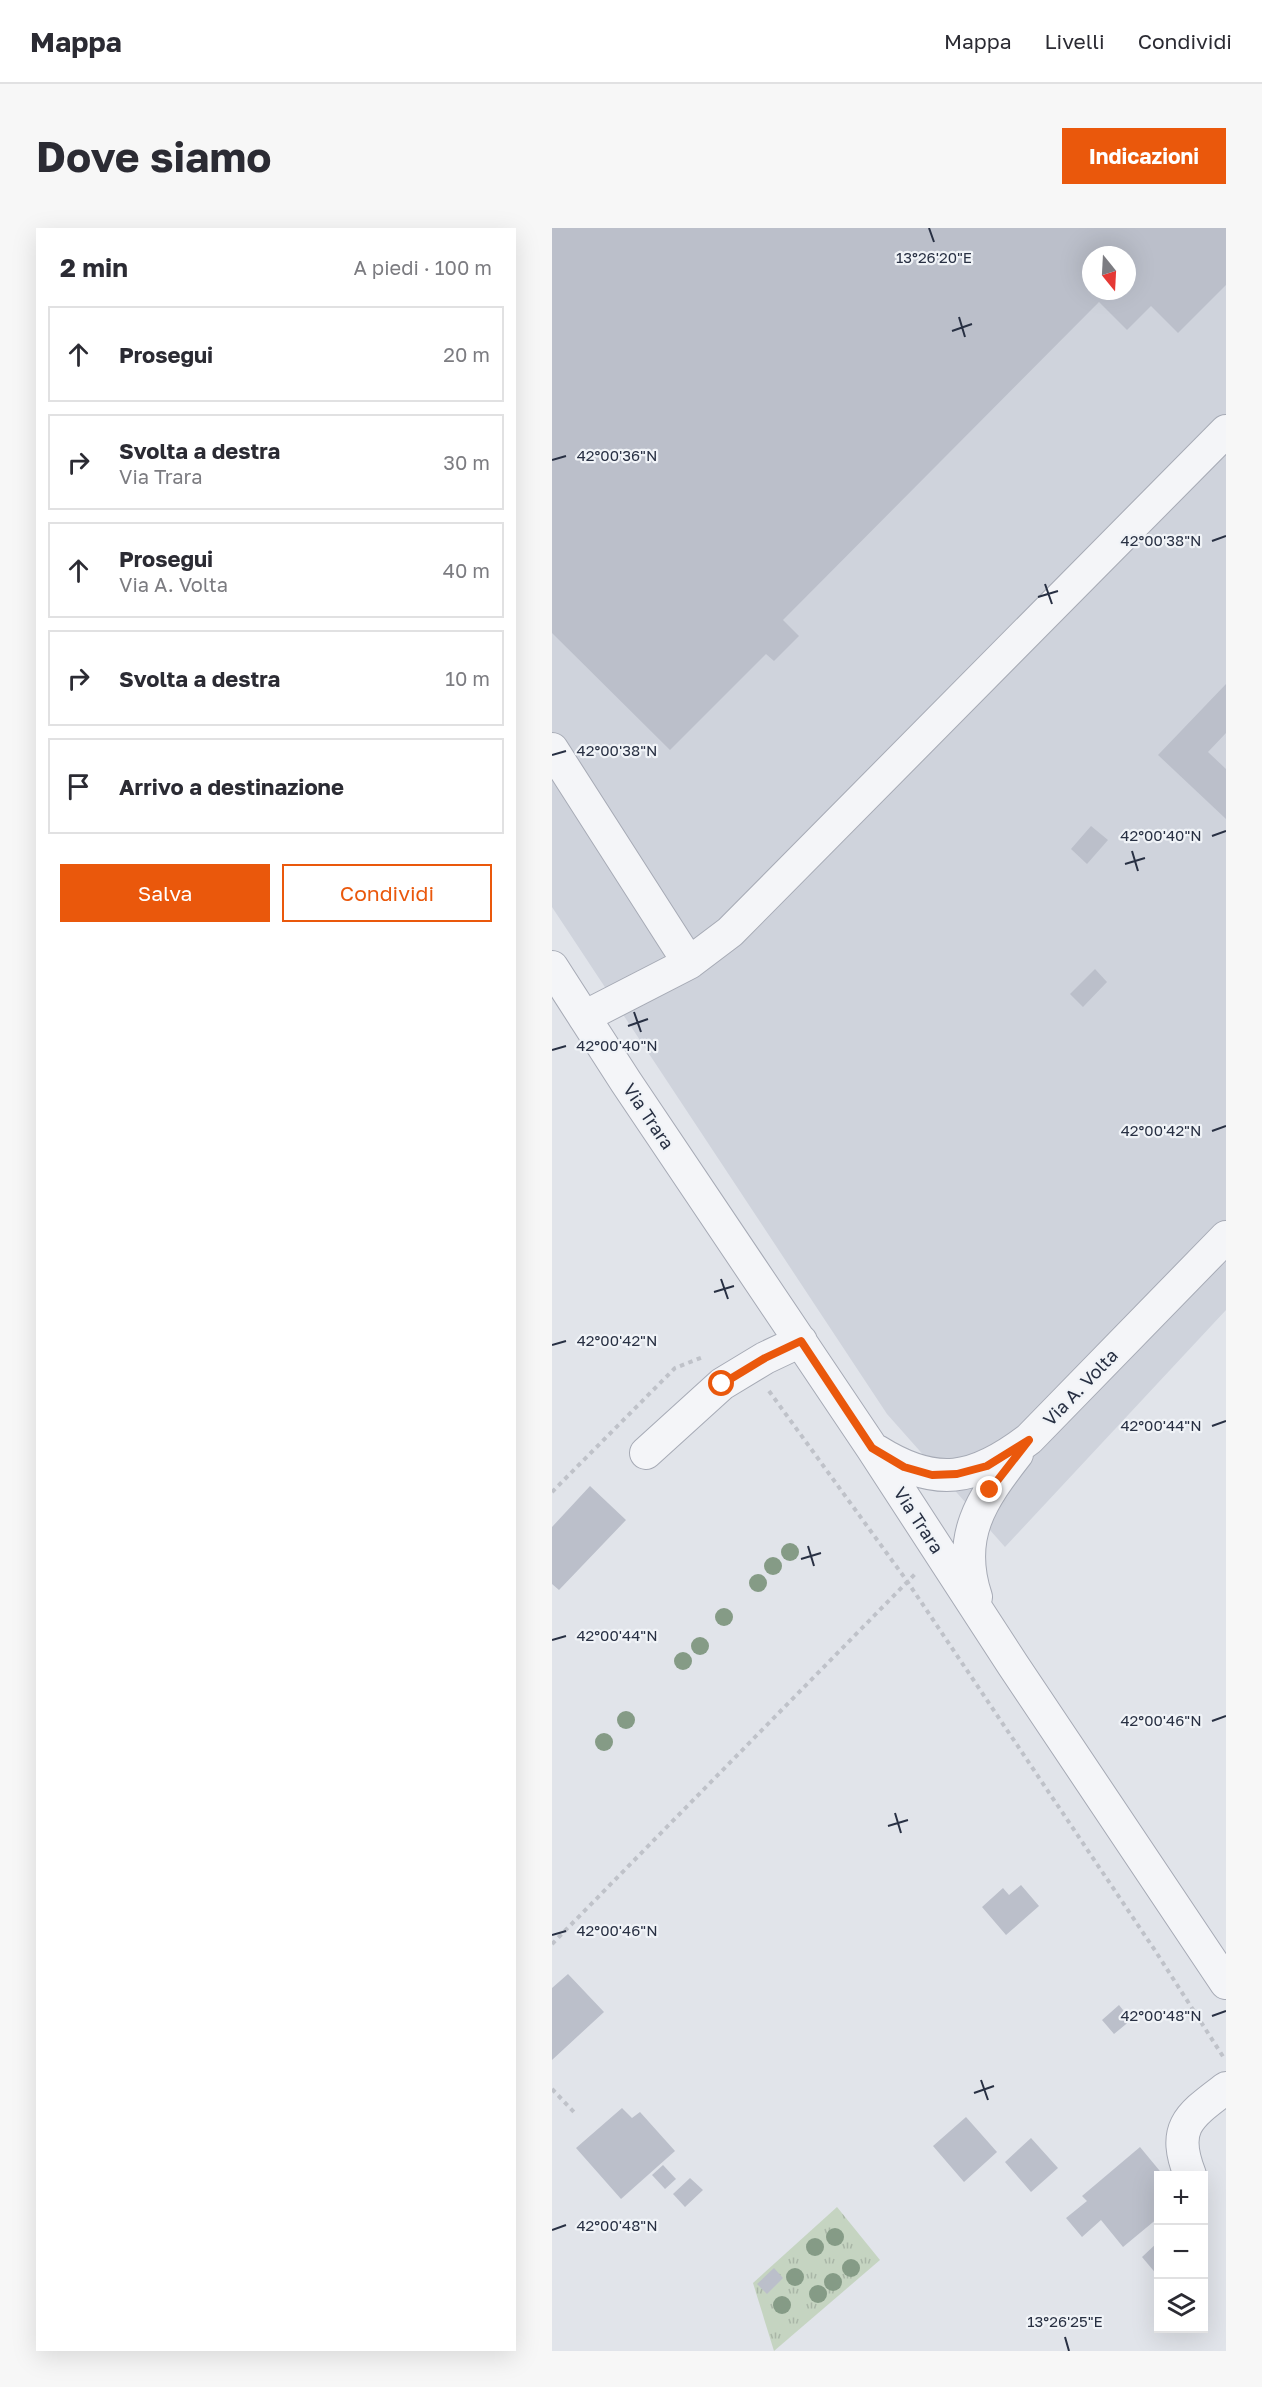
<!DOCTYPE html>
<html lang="it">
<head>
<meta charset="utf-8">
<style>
  :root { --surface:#fff; --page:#f7f7f7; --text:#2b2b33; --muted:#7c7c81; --line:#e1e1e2; --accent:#ea580c }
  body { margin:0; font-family:"Golos Text",sans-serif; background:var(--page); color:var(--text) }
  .controls { position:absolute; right:18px; bottom:18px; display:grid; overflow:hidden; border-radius:0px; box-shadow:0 6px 24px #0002 }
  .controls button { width:54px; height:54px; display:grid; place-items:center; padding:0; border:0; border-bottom:2px solid var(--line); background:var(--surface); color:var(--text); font:30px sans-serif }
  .compass { position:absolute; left:530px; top:18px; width:54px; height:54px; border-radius:50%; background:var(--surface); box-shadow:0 6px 24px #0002; rotate:162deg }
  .stop { position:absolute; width:18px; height:18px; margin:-14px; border:4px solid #ea580c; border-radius:50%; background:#fff }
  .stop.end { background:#ea580c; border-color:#fff; box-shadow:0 2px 6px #0008 }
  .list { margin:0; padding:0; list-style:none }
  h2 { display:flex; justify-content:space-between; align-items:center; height:78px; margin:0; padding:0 24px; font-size:26px }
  h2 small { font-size:20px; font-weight:400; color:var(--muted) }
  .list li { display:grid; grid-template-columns:39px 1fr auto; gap:18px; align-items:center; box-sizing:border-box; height:96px; margin:0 12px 12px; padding:0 12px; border:2px solid var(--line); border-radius:0px }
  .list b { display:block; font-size:22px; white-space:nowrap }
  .list p { margin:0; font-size:20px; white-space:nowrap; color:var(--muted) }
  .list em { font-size:20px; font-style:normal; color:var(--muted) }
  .actions { display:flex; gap:12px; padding:18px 24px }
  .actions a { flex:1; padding:14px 0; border:2px solid var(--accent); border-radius:0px; text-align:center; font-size:21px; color:var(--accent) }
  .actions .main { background:var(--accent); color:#fff }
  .icon { flex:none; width:33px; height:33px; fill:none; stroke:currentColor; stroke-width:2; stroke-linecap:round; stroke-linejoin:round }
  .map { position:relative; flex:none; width:674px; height:2123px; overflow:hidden; border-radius:0px }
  header { display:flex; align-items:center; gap:36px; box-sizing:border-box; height:84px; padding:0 30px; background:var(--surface); border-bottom:2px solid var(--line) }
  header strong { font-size:28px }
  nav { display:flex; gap:33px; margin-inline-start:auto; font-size:21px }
  .intro { display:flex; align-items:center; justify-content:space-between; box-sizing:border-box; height:144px; padding:0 36px }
  h1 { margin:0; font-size:42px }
  .button { padding:15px 27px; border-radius:0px; background:var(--accent); color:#fff; font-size:21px; font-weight:700 }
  main { display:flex; gap:36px; padding:0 36px }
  aside { flex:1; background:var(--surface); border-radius:0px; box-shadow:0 6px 24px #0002 }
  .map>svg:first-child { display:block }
  .built { fill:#cfd3dc; fill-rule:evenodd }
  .grass { fill:url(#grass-tufts) }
  .building { fill:#bbbfca; fill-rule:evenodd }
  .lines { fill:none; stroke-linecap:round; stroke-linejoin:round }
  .minor-casing { stroke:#a6aab5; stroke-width:34 }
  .path { stroke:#bfc2c9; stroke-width:4; stroke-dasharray:4.5 4.5; stroke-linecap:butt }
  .minor { stroke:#f4f5f8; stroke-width:32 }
  .tree { fill:#859b86 }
  .route { stroke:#ea580c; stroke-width:8 }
  .ticks { fill:none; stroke:#283043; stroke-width:2 }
  .labels { text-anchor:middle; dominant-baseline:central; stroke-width:4.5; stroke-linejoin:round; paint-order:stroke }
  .street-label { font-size:18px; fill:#283043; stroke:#f0f3f7 }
  .ticks-label { font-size:15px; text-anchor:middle; fill:#283043; stroke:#f0f3f7; stroke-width:4.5; stroke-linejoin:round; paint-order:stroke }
</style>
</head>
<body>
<header>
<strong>Mappa</strong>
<nav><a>Mappa</a><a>Livelli</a><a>Condividi</a></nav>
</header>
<div class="intro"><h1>Dove siamo</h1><a class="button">Indicazioni</a></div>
<main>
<aside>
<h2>2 min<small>A piedi · 100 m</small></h2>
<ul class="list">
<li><svg class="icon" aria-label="ahead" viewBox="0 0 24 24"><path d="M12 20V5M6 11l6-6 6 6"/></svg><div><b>Prosegui</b></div><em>20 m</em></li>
<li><svg class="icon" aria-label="right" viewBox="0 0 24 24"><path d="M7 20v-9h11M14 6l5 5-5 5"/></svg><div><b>Svolta a destra</b><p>Via Trara</p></div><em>30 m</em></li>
<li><svg class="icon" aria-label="ahead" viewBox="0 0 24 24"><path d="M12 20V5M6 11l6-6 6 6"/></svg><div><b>Prosegui</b><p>Via A. Volta</p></div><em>40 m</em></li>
<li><svg class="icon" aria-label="right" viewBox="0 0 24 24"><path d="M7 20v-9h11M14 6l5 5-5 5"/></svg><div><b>Svolta a destra</b></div><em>10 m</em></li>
<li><svg class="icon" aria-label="arrive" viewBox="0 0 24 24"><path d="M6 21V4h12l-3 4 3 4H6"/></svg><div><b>Arrivo a destinazione</b></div></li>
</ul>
<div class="actions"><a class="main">Salva</a><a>Condividi</a></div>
</aside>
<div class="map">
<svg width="674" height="2123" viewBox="0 0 674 2123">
  <defs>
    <pattern id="grass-tufts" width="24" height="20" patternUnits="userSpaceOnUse" patternTransform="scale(1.5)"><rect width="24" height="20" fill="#c5d4c1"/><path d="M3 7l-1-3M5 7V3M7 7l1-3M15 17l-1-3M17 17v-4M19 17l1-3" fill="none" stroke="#a9b6a7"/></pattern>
  </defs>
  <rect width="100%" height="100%" fill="#e1e4ea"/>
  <!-- built -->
  <path class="built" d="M0,0H674V1082L453,1319L335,1186L0,679ZM539,27H575V63H539Z"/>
  <!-- grass -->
  <path class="grass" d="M285,1979L328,2032L222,2123L201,2055Z"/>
  <!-- building -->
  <path class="building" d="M0,0H674V57L626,105L599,78L575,102L547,74L231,392L247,408L222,433L214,426L118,522L0,405ZM539,27H575V63H539Z
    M674,456V505L656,524L674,541V591L606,527Z
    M539,598L556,612L535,636L519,621Z
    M543,741L555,754L531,779L518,766Z
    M38,1258L74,1292L7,1362L0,1356V1299Z
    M469,1657L487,1678L454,1707L430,1679L451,1660L457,1667Z
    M16,1746L52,1784L0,1832V1760Z
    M567,1777L579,1792L562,1806L550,1792Z
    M70,1880L80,1890L88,1884L123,1923L69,1971L24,1920Z
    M414,1889L445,1924L412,1954L381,1918Z
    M479,1910L506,1940L479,1964L453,1934Z
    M588,1919L612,1948H606V1990L571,2019L549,1992L530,2009L514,1990L535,1973L530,1968Z
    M111,1937L124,1951L113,1961L100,1947Z
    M138,1950L151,1962L133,1979L121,1966Z
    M606,2014V2048L590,2029Z
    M222,2040L231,2050L215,2066L205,2056Z"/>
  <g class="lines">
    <defs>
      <path id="minor" d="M0,521L137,735
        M0,739L74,854L320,1220L461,1437L674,1755
        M32,789L137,735L178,704L674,203
        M325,1223C384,1260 422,1253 477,1211L674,1009
        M94,1225L170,1156L213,1130L249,1113
        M424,1369C404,1309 429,1272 465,1226
        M638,1947C619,1899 637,1888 674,1860"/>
    </defs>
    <!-- minor casing -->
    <use href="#minor" class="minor-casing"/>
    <!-- path -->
    <path class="path" d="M217,1163L355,1353L604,1724L672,1830
      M0,1264L123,1140L151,1129
      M0,1716L365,1344
      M0,1861L22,1884"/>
    <!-- minor -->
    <use href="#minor" class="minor"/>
  </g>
  <!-- trees -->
  <g class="tree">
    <circle cx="238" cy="1324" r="9"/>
    <circle cx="221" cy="1338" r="9"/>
    <circle cx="206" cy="1355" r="9"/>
    <circle cx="172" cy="1389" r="9"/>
    <circle cx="148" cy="1418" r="9"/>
    <circle cx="131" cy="1433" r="9"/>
    <circle cx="74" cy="1492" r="9"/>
    <circle cx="52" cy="1514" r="9"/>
    <circle cx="283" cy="2009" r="9"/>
    <circle cx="263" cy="2019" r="9"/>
    <circle cx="299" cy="2040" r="9"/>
    <circle cx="243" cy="2049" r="9"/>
    <circle cx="281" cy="2054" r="9"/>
    <circle cx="266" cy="2066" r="9"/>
    <circle cx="230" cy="2077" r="9"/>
  </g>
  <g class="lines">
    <!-- route -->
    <path class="route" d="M170,1156L213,1130L249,1113L320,1220L352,1239L380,1247L405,1246L435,1238L477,1212L438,1262"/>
  </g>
  <!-- ticks -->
  <path class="ticks" d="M377,0L382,14M407,89L413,109M400,103L420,96M0,232L14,228M660,313L674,308M493,356L500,376M486,369L506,363M0,527L14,523M660,608L674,603M580,623L586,643M573,636L593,630M82,784L89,804M76,798L96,791M0,822L14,818M660,903L674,898M169,1051L176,1071M162,1064L182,1058M0,1117L14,1113M660,1198L674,1193M256,1318L262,1338M249,1331L269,1325M0,1412L14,1408M660,1493L674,1488M343,1585L349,1605M336,1598L356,1592M0,1707L14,1703M660,1788L674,1783M429,1852L436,1872M422,1865L442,1858M0,2002L14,1997M513,2109L517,2123"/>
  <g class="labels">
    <!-- street labels -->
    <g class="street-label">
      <text transform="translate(97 888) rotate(56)">Via Trara</text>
      <text transform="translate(528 1159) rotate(-46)">Via A. Volta</text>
      <text transform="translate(367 1292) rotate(57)">Via Trara</text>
    </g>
  </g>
  <g class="ticks-label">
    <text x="382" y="35">13°26'20"E</text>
    <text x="65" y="233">42°00'36"N</text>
    <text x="609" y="318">42°00'38"N</text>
    <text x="65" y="528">42°00'38"N</text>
    <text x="609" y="613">42°00'40"N</text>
    <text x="65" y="823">42°00'40"N</text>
    <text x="609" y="908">42°00'42"N</text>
    <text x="65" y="1118">42°00'42"N</text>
    <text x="609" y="1203">42°00'44"N</text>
    <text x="65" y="1413">42°00'44"N</text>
    <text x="609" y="1498">42°00'46"N</text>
    <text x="65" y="1708">42°00'46"N</text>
    <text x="609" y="1793">42°00'48"N</text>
    <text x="65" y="2003">42°00'48"N</text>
    <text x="513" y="2099">13°26'25"E</text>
  </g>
</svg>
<div class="controls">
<button>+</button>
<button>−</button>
<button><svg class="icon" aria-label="layers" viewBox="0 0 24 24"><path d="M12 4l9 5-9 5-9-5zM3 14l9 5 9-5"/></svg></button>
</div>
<svg class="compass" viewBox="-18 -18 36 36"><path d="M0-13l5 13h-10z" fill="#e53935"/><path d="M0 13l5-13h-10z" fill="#7c7c81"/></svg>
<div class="stop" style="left:170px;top:1156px"></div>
<div class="stop end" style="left:438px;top:1262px"></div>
</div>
</main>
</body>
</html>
